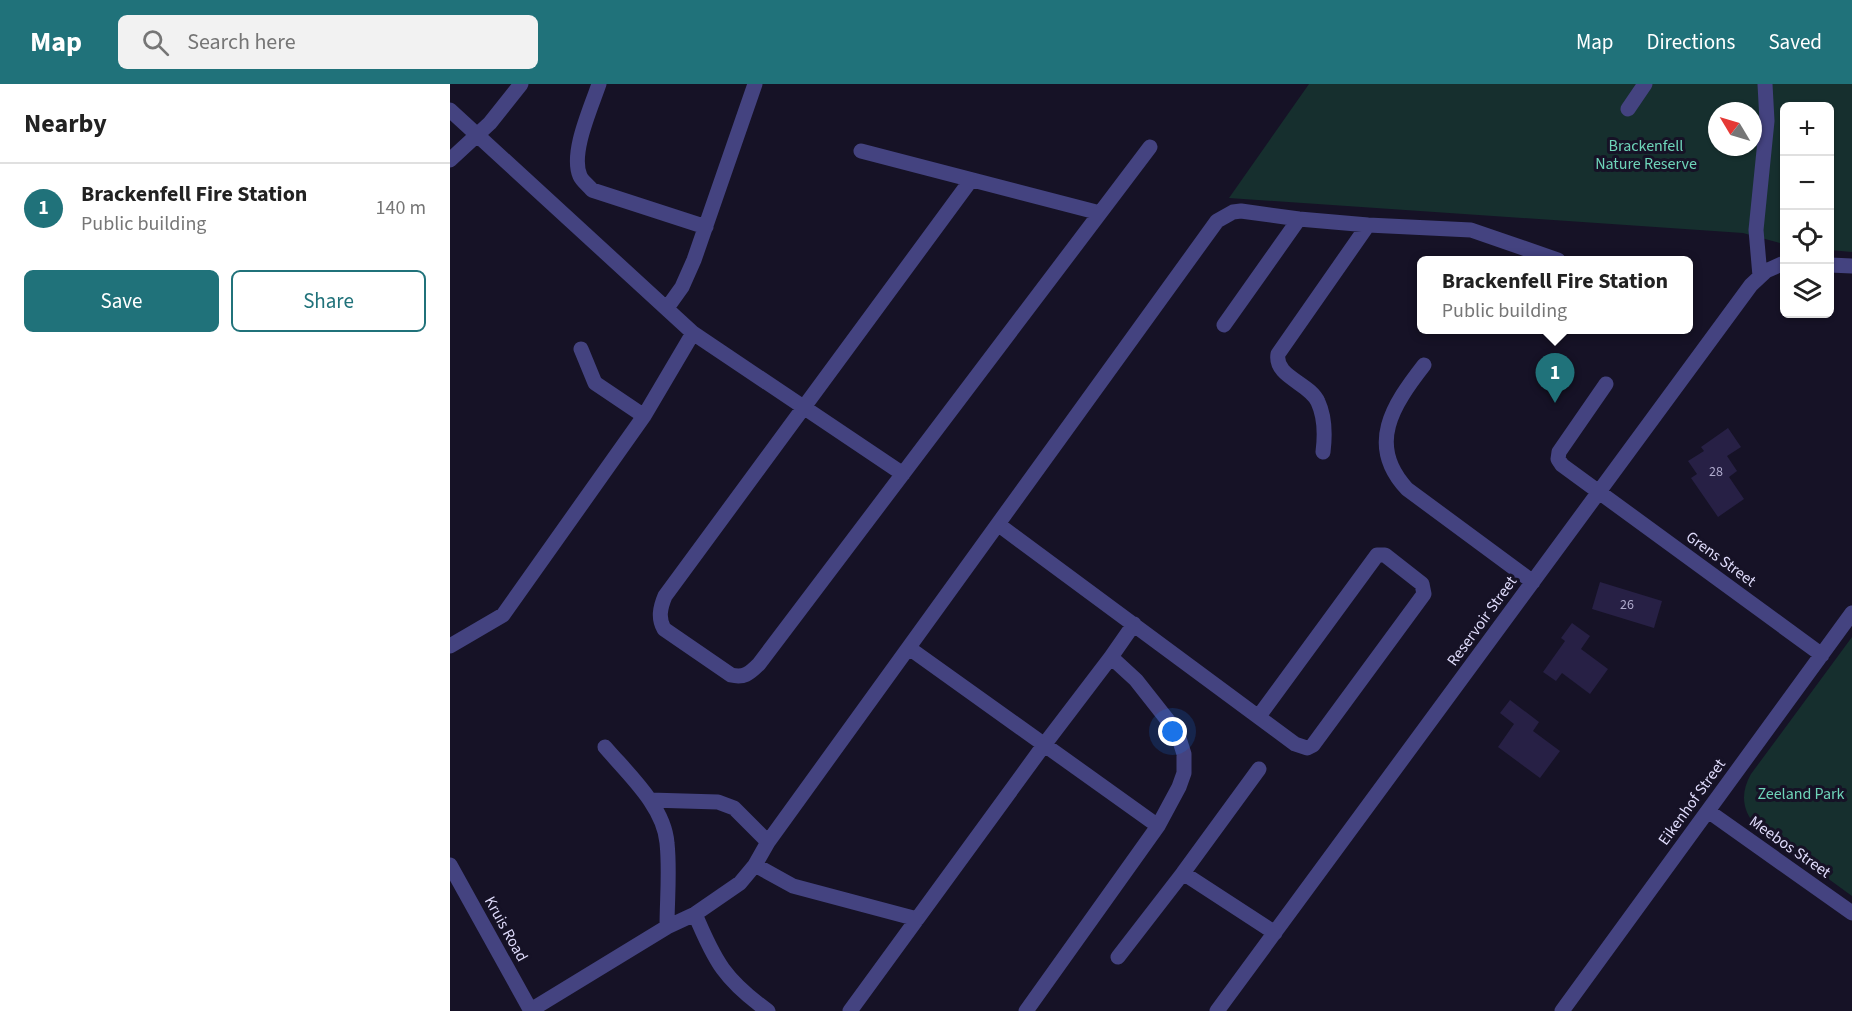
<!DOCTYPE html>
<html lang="en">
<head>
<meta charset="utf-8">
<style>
  :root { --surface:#fff; --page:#f2f2f2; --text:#222; --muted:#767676; --line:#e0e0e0; --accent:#20727a }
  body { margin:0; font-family:"Source Sans 3",sans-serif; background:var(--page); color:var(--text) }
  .controls { position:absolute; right:18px; top:18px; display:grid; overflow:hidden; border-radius:9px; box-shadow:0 2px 4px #0004 }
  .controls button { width:54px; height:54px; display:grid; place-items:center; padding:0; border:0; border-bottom:2px solid var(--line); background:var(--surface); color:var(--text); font:30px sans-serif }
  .compass { position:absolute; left:1258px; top:18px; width:54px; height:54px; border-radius:50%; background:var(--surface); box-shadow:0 2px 4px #0004; rotate:308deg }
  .you { position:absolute; left:723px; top:648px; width:21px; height:21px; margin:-15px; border:4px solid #fff; border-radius:50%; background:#1a73e8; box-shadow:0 0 0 9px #1a73e833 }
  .badge { display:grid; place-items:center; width:39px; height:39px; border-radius:50%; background:var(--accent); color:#fff; font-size:20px; font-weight:700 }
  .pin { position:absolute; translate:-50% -50px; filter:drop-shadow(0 2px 3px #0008) }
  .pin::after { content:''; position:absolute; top:32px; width:21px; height:18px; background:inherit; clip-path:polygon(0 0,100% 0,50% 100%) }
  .popup { position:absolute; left:967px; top:172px; width:276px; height:78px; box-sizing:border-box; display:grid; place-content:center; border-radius:9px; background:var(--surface); filter:drop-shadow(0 2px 4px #0005); font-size:20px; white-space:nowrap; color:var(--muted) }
  .popup b { font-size:22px; color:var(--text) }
  .popup::after { content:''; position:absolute; left:50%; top:100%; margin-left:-12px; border:12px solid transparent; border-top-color:var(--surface) }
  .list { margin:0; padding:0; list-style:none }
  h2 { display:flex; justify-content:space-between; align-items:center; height:78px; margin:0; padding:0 24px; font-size:26px }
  h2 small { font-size:20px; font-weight:400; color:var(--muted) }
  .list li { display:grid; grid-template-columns:39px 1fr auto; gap:18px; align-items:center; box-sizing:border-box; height:90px; padding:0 24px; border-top:2px solid var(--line) }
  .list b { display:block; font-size:22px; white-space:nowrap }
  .list p { margin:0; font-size:20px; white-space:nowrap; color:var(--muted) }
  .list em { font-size:20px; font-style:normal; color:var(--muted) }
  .actions { display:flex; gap:12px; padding:18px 24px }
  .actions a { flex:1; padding:14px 0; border:2px solid var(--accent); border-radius:9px; text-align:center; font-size:21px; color:var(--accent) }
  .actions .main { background:var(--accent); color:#fff }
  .icon { flex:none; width:33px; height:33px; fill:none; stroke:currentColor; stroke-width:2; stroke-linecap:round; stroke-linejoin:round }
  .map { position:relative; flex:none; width:1402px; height:927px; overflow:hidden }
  header { display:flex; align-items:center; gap:36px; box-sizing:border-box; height:84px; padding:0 30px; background:var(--accent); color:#fff }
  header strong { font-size:28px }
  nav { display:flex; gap:33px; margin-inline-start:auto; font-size:21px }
  .search { width:420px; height:54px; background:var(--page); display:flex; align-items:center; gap:15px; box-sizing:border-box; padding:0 21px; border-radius:9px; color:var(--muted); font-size:22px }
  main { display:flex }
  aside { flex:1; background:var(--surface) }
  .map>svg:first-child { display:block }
  .green { fill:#162f2e; fill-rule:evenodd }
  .building { fill:#272045 }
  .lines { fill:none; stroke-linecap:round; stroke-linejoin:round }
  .minor { stroke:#444380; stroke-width:15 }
  .labels { text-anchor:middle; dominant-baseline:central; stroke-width:6; stroke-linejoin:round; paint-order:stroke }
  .number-label { font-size:14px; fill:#b1acce }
  .park-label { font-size:16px; fill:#6ed4b9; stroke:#161226 }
  .street-label { font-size:16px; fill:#dfdbfb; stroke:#161226 }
</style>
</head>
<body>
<header>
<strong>Map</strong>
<div class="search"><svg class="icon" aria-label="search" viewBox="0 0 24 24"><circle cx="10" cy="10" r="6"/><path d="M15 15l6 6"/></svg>Search here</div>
<nav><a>Map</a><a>Directions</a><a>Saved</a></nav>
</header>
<main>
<aside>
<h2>Nearby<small></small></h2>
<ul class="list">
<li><span class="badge">1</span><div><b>Brackenfell Fire Station</b><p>Public building</p></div><em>140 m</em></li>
</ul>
<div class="actions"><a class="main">Save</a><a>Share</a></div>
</aside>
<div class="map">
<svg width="1402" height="927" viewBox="0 0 1402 927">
  <rect width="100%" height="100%" fill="#161226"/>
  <!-- green -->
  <path class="green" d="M859,0H1402V168L1380,166V22H1334V160L1293,149L779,114ZM1267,27H1303V63H1267Z
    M1402,553V812L1307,743C1292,727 1290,709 1301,690Z"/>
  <!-- building -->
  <path class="building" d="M1278,344L1291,363L1277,372L1287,387L1279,393L1294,415L1268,433L1241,394L1247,390L1238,377L1254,367L1251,363Z
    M1150,498L1212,517L1204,544L1142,525Z
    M1122,539L1140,552L1131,565L1158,585L1140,610L1112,589L1106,597L1093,588L1115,557L1111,554Z
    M1060,616L1089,638L1083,647L1110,667L1090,694L1048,663L1064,640L1050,629Z"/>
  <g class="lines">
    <!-- minor -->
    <path class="minor" d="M149,0C141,24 120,69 130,92C132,97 139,102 142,106L256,143
      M1178,25L1195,0
      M0,26L243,249L453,390
      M411,67L650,129
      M0,76L40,39L71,0
      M521,96L215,512C210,524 208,534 214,545L281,591C294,594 299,590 309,580L700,63
      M1380,181L1402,182
      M1310,192L1306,146L1317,37L1315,0
      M217,224L232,203L244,176L305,0
      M774,241L849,135
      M131,265L145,299L194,332
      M974,281C943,321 916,361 957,405L1083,498
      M1156,300L1109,368L1108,375L1112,381L1372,571
      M873,368C875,352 875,333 868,318C860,299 824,293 828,270L918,141
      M549,441L845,660L857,664L863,661L974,510L972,500L935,471H927L809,632
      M0,562L53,531L194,332L243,249
      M459,564L708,742
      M661,573L684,540
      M155,663C178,690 214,722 217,759C220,787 217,816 217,843
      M1258,727L1402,829
      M318,758L767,137L783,128L791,127L849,135L918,141L1021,146L1108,176
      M0,781L81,927
      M305,781L343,802L467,835
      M733,789L825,849
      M245,830C265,878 275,896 318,927
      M668,873L733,789L809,685
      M81,926L217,843L245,830L290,799L305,781L318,758L284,724L268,718L200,716
      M400,927L594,661L661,573L686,596L727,648L734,670V689L729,703L708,742L576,927
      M767,927L1301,201L1316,187L1334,179
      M1112,927L1402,529"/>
  </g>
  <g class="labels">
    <!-- number labels -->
    <g class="number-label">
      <text x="1266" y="388">28</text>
      <text x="1177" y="521">26</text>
    </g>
    <!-- park labels -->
    <g class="park-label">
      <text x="1196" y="62">Brackenfell<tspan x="1196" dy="18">Nature Reserve</tspan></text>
      <text x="1351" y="710">Zeeland Park</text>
    </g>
    <!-- street labels -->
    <g class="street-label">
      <text transform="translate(1271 475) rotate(36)">Grens Street</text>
      <text transform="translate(1032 537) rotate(-54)">Reservoir Street</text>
      <text transform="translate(1242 718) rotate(-54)">Eikenhof Street</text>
      <text transform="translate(1340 763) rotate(35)">Meebos Street</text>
      <text transform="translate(56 845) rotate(61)">Kruis Road</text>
    </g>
  </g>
</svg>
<div class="controls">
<button>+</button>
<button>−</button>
<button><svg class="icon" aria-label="locate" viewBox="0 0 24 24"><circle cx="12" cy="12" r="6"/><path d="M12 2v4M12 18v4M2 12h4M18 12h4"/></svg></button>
<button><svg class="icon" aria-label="layers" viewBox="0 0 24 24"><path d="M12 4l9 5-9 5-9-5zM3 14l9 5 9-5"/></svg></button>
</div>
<svg class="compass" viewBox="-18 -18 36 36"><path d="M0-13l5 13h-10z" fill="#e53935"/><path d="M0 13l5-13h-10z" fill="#767676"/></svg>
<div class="you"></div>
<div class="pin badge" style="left:1105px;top:319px">1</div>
<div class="popup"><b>Brackenfell Fire Station</b>Public building</div>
</div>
</main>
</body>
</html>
